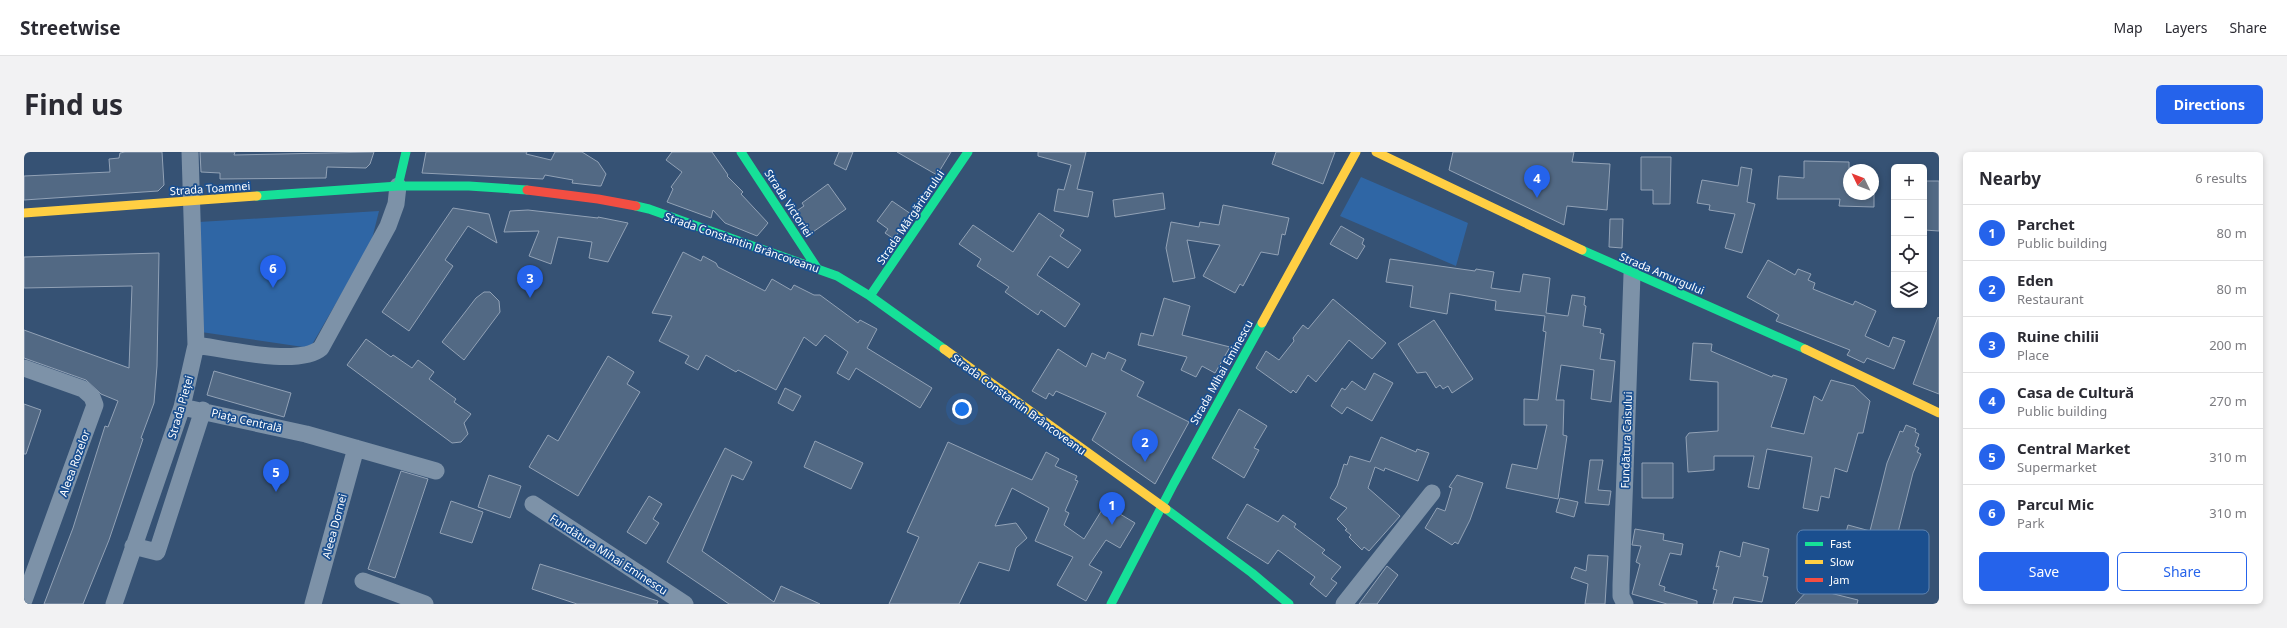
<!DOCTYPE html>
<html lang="en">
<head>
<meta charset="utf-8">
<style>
  :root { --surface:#fff; --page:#f2f2f3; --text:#2b2b33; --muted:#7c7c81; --line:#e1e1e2; --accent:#2563eb }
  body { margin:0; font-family:"Noto Sans",sans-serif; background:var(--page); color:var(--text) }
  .controls { position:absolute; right:12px; top:12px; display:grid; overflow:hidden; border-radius:6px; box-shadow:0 2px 6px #0003 }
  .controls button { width:36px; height:36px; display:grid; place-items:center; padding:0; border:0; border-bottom:1px solid var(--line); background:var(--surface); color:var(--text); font:20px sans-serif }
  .compass { position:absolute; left:1819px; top:12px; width:36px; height:36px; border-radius:50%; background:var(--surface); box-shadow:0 2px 6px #0003; rotate:313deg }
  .you { position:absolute; left:938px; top:257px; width:14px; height:14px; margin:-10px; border:3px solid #fff; border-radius:50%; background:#1a73e8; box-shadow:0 0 0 6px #1a73e833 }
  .badge { display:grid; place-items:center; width:26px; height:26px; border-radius:50%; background:var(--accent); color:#fff; font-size:13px; font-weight:700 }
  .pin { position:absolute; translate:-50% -33px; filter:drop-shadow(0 1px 2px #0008) }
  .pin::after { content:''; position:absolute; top:21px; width:14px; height:12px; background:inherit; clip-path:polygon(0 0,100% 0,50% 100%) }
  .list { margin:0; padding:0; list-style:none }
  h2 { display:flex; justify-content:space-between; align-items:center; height:52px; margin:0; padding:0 16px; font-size:17px }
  h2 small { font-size:13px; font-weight:400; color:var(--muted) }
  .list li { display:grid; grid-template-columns:26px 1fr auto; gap:12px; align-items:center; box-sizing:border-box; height:56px; padding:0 16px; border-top:1px solid var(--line) }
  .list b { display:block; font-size:15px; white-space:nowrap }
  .list p { margin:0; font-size:13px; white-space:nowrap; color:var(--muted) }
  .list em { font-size:13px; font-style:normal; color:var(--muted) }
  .actions { display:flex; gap:8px; padding:12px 16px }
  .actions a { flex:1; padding:9px 0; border:1px solid var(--accent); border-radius:6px; text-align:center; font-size:14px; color:var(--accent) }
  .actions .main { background:var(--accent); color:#fff }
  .icon { flex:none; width:22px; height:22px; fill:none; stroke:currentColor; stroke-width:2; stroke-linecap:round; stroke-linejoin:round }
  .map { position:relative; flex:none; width:1915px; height:452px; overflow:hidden; border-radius:6px }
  header { display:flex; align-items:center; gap:24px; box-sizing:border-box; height:56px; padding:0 20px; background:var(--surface); border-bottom:1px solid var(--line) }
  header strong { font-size:19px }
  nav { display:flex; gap:22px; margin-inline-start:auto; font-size:14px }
  .intro { display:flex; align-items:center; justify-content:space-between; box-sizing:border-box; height:96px; padding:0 24px }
  h1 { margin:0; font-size:28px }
  .button { padding:10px 18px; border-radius:6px; background:var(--accent); color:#fff; font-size:14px; font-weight:700 }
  main { display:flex; gap:24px; padding:0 24px }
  aside { flex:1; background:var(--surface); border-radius:6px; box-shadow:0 2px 6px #0003 }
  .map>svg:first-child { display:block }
  .green { fill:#2f66a5 }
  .building { fill:#526984; stroke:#92a2b6 }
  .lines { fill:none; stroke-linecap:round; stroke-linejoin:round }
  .street { stroke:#7d92a8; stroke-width:17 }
  .fast { stroke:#16e098; stroke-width:9 }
  .slow { stroke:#ffcf43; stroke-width:9 }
  .jam { stroke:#f24e42; stroke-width:9 }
  .labels { text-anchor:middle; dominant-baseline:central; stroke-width:3.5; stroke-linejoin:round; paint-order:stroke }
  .street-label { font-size:11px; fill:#fff; stroke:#1b4f8f }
  .key { fill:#1b4f8f; stroke:#5f84b1; stroke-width:1 }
  .key-label { font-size:11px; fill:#fff }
</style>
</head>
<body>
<header>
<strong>Streetwise</strong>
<nav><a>Map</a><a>Layers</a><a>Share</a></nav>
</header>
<div class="intro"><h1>Find us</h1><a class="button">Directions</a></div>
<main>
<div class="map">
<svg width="1915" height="452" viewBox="0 0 1915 452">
  <rect width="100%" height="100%" fill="#365274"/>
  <!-- green -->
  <path class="green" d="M1337,25L1444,71L1432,114L1316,64Z
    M355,59L347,91L286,196L177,180L175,70Z"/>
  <!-- building -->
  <path class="building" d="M101,0H138L140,33L134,39L0,48V24L86,20L85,7L95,6L96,1Z
    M176,0H211L210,3L350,0L346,12L342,16L303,15L302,26L196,27V21L177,20Z
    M402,0H503L502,2L527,8L531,0H558L574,10L582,22L577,34H575L548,31L549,28L521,23L519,27L398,21Z
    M648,0H688L704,23L703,24L719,40L717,42L744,71L740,76L733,84L701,71L689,58L687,66L643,50L649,37L647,35L658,20L642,8Z
    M815,0H829L822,18L810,12Z
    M873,0H927L913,23Z
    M1014,0H1062L1053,37L1069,40L1064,65L1030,59L1034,37L1040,38L1047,13L1014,4Z
    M1252,0H1311L1299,32L1248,12Z
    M1429,0H1550L1548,10L1586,12L1583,58L1543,54L1540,73L1425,18Z
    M1617,5H1647L1646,52H1629V38H1617Z
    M1780,9L1825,10V42H1850V55L1815,54L1816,47H1753L1755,24L1780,26Z
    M1717,15L1728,17L1723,50L1731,52L1718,101L1701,96L1711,62L1685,58L1686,53L1673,51L1678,28L1714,34Z
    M1900,29H1915V79L1900,78Z
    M804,32L822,57L786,82L771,60L780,54L778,51Z
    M1139,41L1141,57L1091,65L1089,48Z
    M868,49L887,62L870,87L861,81L864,77L853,69Z
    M1199,53L1265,66L1261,83L1258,82L1254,103L1237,100L1219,134L1216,132L1211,141L1179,124L1196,93L1163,88L1171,126L1149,130L1142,96L1147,70L1175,75L1176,70L1195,73Z
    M429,56L465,62L473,91L444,74L421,108L429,114L385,179L358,160Z
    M504,58L574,66V65L604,71L584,110L565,106L568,90L534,85L527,112L505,104L515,79L480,80L486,59Z
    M1015,61L1040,78L1036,84L1057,98L1044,116L1026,104L1013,123L1056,152L1041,175L1017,158L1014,163L981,140L985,135L953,114L957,107L935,92L949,73L989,100Z
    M1586,67H1599L1598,96L1585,95Z
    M1317,74L1340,87L1338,92L1341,94L1333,107L1306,92Z
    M659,100L677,109L679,104L692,111L694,115L741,139L748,127L767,138L770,133L790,143H796L834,171L836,168L853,177L843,196L908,236L896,256L832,216L825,228L813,221L824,200L801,183L792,194L780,185L752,238L714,218L712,220L682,203L674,218L661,211L665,204L635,189L648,164L628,161Z
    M135,101L133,214L130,251L117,286L119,287L85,388L59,452H20L49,376L81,274L84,275L94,249L77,242L62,228L0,206V178L105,216L108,134L0,136V105Z
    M1366,107L1451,119L1452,117L1470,120L1467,136L1496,140L1499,122L1526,126L1522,161L1544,164L1548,143L1561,145L1560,153L1562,154L1559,174L1577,177L1576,181L1580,182L1576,207L1591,209L1587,250L1567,247L1570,218L1537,213L1532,248H1540L1539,283L1543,284L1534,347L1482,336L1488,312L1513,317L1523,273H1500V247L1514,248L1522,180L1519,179L1521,164L1471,158L1472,149L1426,141L1423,162L1386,155L1389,134L1362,130Z
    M1744,108L1771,123L1774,117L1787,122L1784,128L1791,131L1789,137L1829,153L1831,149L1852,159L1841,184L1865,195L1869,185L1881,189L1870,217L1843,206L1840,211L1823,203L1826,198L1752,169L1755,163L1723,145Z
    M460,140H466L475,149L476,160L440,208L418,190L452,146Z
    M1140,146L1166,154L1158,183L1206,195L1191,221L1178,214L1172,225L1157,218L1163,205L1114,193L1117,181L1129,184Z
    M1309,147L1362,191L1348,207L1325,188L1292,230L1284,223L1272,241L1269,238L1267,241L1232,216L1242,199L1255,208L1270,189L1269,186L1279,173L1284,177Z
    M1914,165L1915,166V242L1889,232Z
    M1410,168L1449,227L1428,241L1424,234L1419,237L1416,233L1412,236L1402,220L1393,221L1374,192Z
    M342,187L367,205L369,203L388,216L394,208L410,220L405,227L432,247L430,250L447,262L440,271L444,282L437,290L428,291L424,288L323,213Z
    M1669,191L1688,192L1687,199L1748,225L1749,223L1763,227L1747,275L1780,282L1790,244L1798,249L1807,228L1830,234L1846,249L1839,281H1834L1823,320L1811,316L1805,346L1797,344L1794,359L1779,356L1788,305L1743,297L1735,337L1724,335L1730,304H1690V318L1664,320L1662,285L1665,281L1694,279V230L1666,228Z
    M1034,197L1062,215L1068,201L1081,207L1084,200L1102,208L1097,218L1120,230L1113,244L1165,270L1131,332L1068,288L1082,261L1032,239L1029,244L1025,241L1022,247L1008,239Z
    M584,204L610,220L603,232L616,240L554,344L505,315L524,283L534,289Z
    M190,219L267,241L260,265L183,243Z
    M1350,221L1369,231L1348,269L1323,255L1318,262L1307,254L1318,236L1321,238L1328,229L1341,238Z
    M761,236L777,244L769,259L754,251Z
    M0,252L17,258L2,302H0Z
    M1215,257L1243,274L1230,296L1235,298L1220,326L1188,306Z
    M1882,273L1892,277L1891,280L1895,282L1891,294L1895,296L1893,300L1897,302L1889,321L1866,412L1817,399L1824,373L1846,379L1863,311L1876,279L1879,280Z
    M1357,285L1392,300L1393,297L1405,301L1394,329L1361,316L1360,319L1351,315L1344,336L1376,364L1345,399L1340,395L1338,398L1325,385L1327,383L1321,378L1323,377L1313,367L1323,356L1306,346L1313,334L1320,312L1323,313L1326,304L1346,310Z
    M791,289L839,311L827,337L780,315Z
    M924,290L1008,328L1022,300L1035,307L1031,314L1053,324L1051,328L1054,329L1041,359L1045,361L1040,373L1060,387L1081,353L1111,371L1096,396L1082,388L1065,413L1078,420L1062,449L1033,433L1049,405L1011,389L1025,356L988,336L971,374L992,371L1003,386L992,396L985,419L955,410L935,452H865L895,385L883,380Z
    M701,296L728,310L719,328L708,323L678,399L750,450L757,434L796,452H705L643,410Z
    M1566,308H1579L1574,338L1587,339L1585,353L1561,351Z
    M1618,311H1649V346H1618Z
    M377,319L404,327L371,426L344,417Z
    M465,323L497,334L486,366L454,355Z
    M1433,323L1459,331L1446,368L1434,392L1431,390L1428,393L1401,376L1413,356L1421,359L1428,336L1425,335Z
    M625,344L638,352L629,367L635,371L622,392L603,380Z
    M1536,346L1554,350L1550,365L1532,360Z
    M427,349L459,360L448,391L416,381Z
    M1223,352L1254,370L1259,363L1272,372L1270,375L1301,398L1298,401L1317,415L1307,427L1313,431L1302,445L1286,432L1291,425L1254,398L1244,412L1203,386Z
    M1611,377L1640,382L1639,388L1659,392L1657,403L1646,401L1635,433L1641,435L1640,439L1673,449V452H1643L1608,442L1616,412L1612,410L1617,394L1608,393Z
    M1719,390L1745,397L1739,424L1744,425L1738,450L1710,445L1708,452H1689L1693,438L1689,437L1695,414L1692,415L1696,399L1716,405Z
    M1564,403L1584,404L1581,452H1561L1564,432L1547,426L1551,415L1562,419Z
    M516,412L634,449L633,452H553L508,437Z
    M1363,414L1374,423L1353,452H1335Z
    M1786,436L1834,448L1833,452H1771Z"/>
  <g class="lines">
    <!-- street -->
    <path class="street" d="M172,193C201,197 275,215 297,196L364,74L372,52L374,34
      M0,216L59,237L68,245L71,253L0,448
      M158,255L282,282L412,319
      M509,352L661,452
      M109,394L133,400L179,258
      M339,429L401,452
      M90,452L158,255L172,193L166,0
      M289,452L332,296
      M1320,452L1408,341
      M1601,452L1597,444V433L1608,122"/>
    <!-- fast -->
    <path class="fast" d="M717,0L793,116
      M374,34L382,0
      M233,44L374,34H445L503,38
      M612,54L625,57L813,124L846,144L920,197
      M1558,98L1781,197
      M846,144L944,0
      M1142,357L1228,421L1265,452
      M1087,452L1150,331L1238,171"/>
    <!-- slow -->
    <path class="slow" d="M1352,0L1558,98
      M0,61L233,44
      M1238,171L1332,0
      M920,197L1142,357
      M1781,197L1915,261"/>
    <!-- jam -->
    <path class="jam" d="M503,38L574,47L612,54"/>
  </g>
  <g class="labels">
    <!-- street labels -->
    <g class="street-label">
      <text transform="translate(186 36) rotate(-4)">Strada Toamnei</text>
      <text transform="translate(765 51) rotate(57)">Strada Victoriei</text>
      <text transform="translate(886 65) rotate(-56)">Strada Mărgăritarului</text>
      <text transform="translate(718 90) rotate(19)">Strada Constantin Brâncoveanu</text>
      <text transform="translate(1638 121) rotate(23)">Strada Amurgului</text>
      <text transform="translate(1197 220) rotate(-61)">Strada Mihai Eminescu</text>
      <text transform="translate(995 252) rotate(36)">Strada Constantin Brâncoveanu</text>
      <text transform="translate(156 255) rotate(-74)">Strada Pieței</text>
      <text transform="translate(223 268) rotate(13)">Piața Centrală</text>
      <text transform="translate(1602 288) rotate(-88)">Fundătura Caisului</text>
      <text transform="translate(50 311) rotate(-70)">Aleea Rozelor</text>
      <text transform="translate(310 374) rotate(-75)">Aleea Dornei</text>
      <text transform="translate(585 402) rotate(33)">Fundătura Mihai Eminescu</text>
    </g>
  </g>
  <!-- legend -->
  <rect x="1773" y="378" width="132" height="64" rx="6" class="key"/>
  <rect x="1781" y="390" width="18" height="4" fill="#16e098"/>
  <rect x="1781" y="408" width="18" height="4" fill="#ffcf43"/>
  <rect x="1781" y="426" width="18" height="4" fill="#f24e42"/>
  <g class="key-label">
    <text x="1806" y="396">Fast</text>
    <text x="1806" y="414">Slow</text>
    <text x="1806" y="432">Jam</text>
  </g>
</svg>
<div class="controls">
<button>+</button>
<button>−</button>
<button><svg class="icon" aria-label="locate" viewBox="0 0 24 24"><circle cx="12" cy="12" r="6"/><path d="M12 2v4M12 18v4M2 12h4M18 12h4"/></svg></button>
<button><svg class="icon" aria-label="layers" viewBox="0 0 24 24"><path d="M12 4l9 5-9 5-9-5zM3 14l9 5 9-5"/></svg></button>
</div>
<svg class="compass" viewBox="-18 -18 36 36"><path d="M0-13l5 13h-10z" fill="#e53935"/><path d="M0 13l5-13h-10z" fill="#7c7c81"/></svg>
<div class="you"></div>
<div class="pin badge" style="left:1088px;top:373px">1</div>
<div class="pin badge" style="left:1121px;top:310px">2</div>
<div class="pin badge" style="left:506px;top:146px">3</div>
<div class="pin badge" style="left:1513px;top:46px">4</div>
<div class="pin badge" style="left:252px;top:340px">5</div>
<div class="pin badge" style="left:249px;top:136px">6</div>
</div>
<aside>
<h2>Nearby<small>6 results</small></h2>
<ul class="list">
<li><span class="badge">1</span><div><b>Parchet</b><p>Public building</p></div><em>80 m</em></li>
<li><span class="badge">2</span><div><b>Eden</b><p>Restaurant</p></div><em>80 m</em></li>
<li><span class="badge">3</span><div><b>Ruine chilii</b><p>Place</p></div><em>200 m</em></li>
<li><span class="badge">4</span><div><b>Casa de Cultură</b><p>Public building</p></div><em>270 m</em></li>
<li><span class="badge">5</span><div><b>Central Market</b><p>Supermarket</p></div><em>310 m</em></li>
<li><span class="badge">6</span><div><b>Parcul Mic</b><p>Park</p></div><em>310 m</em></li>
</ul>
<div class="actions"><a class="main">Save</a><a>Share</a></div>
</aside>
</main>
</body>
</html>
